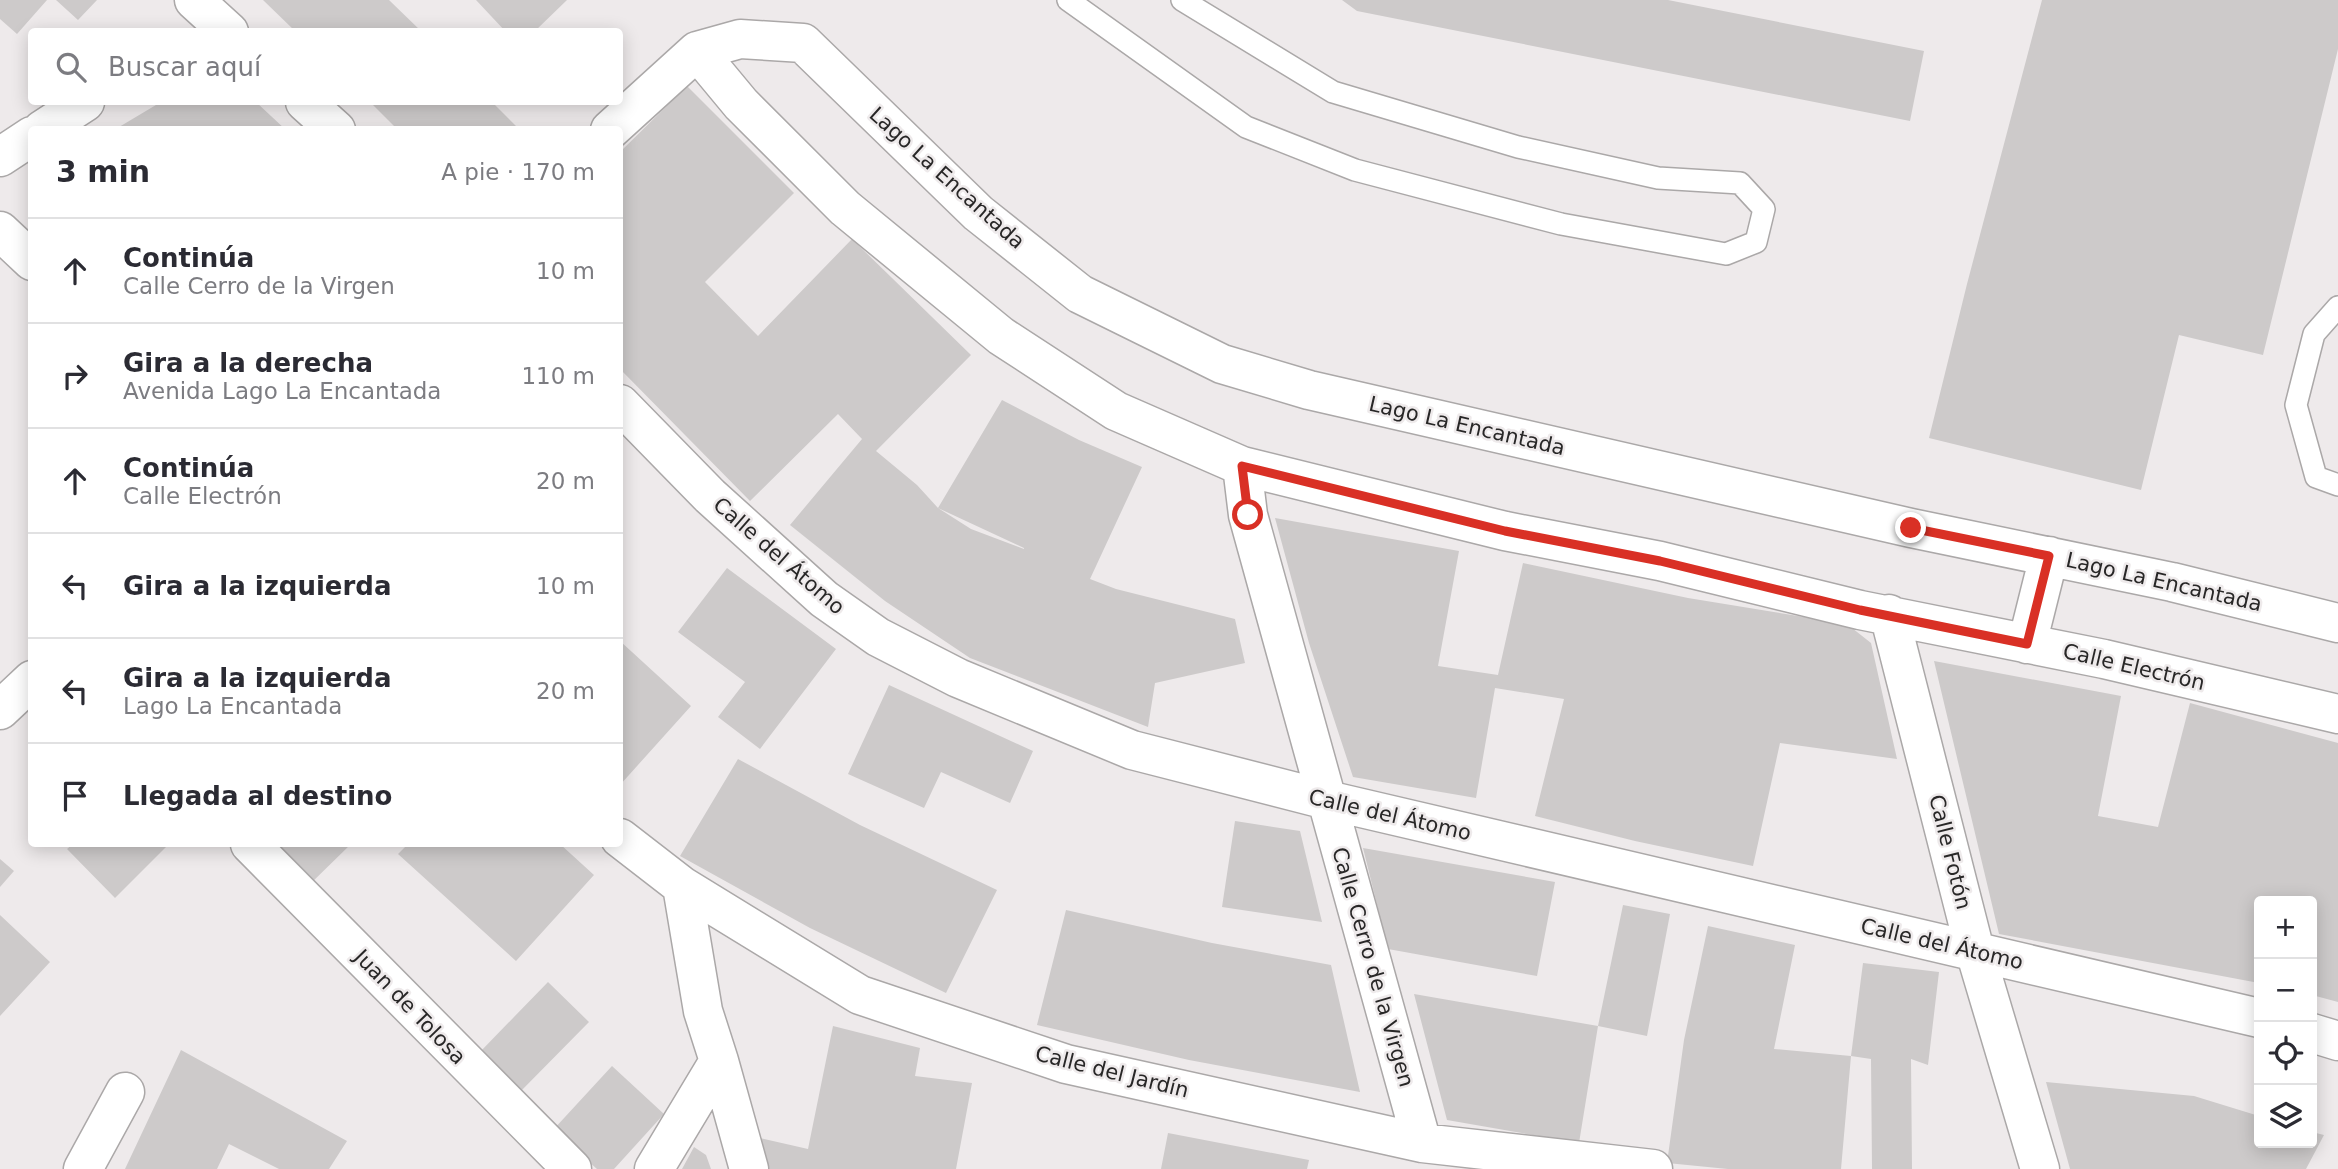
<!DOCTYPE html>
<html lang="es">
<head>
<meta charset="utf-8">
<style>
  :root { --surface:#fff; --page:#f2f2f3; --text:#2b2b33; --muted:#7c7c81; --line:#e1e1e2 }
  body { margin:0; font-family:"DejaVu Sans",sans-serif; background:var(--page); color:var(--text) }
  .controls { position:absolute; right:21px; bottom:21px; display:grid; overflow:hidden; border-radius:7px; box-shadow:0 4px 18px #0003 }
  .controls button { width:63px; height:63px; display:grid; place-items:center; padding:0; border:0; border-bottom:2px solid var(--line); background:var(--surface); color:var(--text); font:35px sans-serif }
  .stop { position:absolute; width:21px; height:21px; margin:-16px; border:5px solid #d93025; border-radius:50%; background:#fff }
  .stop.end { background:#d93025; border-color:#fff; box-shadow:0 2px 7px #0008 }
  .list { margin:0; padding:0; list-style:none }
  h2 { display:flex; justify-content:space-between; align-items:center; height:91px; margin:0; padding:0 28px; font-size:30px }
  h2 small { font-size:23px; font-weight:400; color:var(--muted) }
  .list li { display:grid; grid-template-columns:46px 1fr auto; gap:21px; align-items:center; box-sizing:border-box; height:105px; padding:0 28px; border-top:2px solid var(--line) }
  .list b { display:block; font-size:26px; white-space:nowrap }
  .list p { margin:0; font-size:23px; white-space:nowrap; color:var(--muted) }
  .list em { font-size:23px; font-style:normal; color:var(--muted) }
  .icon { flex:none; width:38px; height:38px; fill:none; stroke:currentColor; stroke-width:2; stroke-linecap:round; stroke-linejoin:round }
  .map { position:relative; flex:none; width:2338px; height:1169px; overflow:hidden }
  .search { position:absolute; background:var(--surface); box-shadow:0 4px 18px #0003; left:28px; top:28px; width:595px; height:77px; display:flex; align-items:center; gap:18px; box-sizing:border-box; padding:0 24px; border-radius:7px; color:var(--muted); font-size:26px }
  .panel { position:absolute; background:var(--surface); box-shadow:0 4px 18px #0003; left:28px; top:126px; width:595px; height:721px; border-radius:7px }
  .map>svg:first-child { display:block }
  .building { fill:#cdcaca; fill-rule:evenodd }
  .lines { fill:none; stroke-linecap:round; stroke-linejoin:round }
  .lane-casing { stroke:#aba8a8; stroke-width:24 }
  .street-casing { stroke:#aba8a8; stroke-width:41 }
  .lane { stroke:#fff; stroke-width:21 }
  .street { stroke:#fff; stroke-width:38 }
  .route { stroke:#d93025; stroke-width:9 }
  .labels { text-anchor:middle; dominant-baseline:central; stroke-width:5; stroke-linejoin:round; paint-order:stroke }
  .street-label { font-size:21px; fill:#282727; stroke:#eeeaeb }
</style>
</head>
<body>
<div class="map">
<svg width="2338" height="1169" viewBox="0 0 2338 1169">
  <rect width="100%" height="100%" fill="#eeeaeb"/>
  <!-- building -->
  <path class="building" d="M0,0H47L17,34L0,19Z
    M56,0H97L78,20Z
    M263,0H389L422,32H296Z
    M476,0H567L534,32H506Z
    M1342,0H1668L1924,51L1910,121L1357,11Z
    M2042,0H2338V49L2263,355L2179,335L2141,490L1929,438L1967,284Z
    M687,86L794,193L705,282L758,336L852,239L971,355L876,451L917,485L938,508L1002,400L1079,440L1142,467L1090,579L1116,589L1235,619L1245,663L1155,683L1148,727L970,658L885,601L790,525L862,439L838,414L750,501L620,369V152ZM938,508L1024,548V549L971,529Z
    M161,102H256L286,130H114Z
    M370,102H492L520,130H398Z
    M1275,518L1459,551L1438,666L1498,675L1523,563L1688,598L1847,624L1871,643L1897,759L1780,743L1753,866L1635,841L1535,816L1564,699L1495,688L1476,798L1353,777L1309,643Z
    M727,568L836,649L760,749L718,717L745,682L678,632Z
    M620,641L691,706L620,785Z
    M1934,661L2121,696L2098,816L2158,827L2190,703L2338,743V1002L2312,995V901H2259V983L1999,934Z
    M889,685L1033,751L1010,803L941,772L924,808L848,774Z
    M738,759L860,825L997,890L946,993L810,928L680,856Z
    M1235,821L1300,831L1322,922L1222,907Z
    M73,844H163L166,847L115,898L67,849Z
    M260,844H351L305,889Z
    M408,844H560L594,875L516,961L398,854Z
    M1363,848L1555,882L1537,976L1388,949Z
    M0,859L14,871L0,887Z
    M1623,905L1670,914L1647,1036L1598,1026Z
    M1066,910L1212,943L1331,965L1360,1092L1189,1060L1037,1025Z
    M0,915L50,962L0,1016Z
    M1708,926L1795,945L1774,1049L1851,1056L1841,1169H1728L1667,1163L1684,1040Z
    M1863,963L1939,972L1928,1065L1911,1059L1912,1169H1872L1871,1059L1851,1056Z
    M548,982L589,1022L520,1092L479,1053Z
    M1414,994L1598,1026L1579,1143L1447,1120Z
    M833,1026L920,1048L915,1076L972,1083L956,1169H768L760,1138L808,1149Z
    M181,1050L347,1141L329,1169H279L229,1144L217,1169H125Z
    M612,1066L664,1114L614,1169H597L553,1130Z
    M2046,1082L2194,1096L2259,1116V1143H2312V1132L2324,1135L2306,1169H2070Z
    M1168,1133L1309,1160L1307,1169H1161Z
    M694,1147L706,1155L711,1169H682Z"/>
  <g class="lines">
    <defs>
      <path id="lane" d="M1068,0L1246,127L1355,170L1561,224L1726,254L1756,242L1764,209L1740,183L1658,178L1518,147L1333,92L1182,0
        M2338,307L2314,334L2296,405L2316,477L2338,485"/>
      <path id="street" d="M194,0L229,32
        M697,51L741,104L845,208L1001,336L1116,411L1242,466L1505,531L1660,561L1860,610L2104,659L2338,714
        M305,102L336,130
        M42,130L85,102
        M610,130L697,51L740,39L803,43L978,213L1080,294L1222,364L1309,390L1911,528L2172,582L2338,623
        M0,157L32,136
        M0,231L32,261
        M620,404L710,496L824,599L878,637L958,678L1132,750L1327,800L2259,1018
        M1242,466L1248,515L1422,1143
        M1889,614L1975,951L2040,1169
        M2027,644L2049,556
        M0,710L32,680
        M620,838L682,886L860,995L1066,1064L1422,1143L1653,1169
        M250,844L572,1169
        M2312,1033L2338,1041
        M719,1061L749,1169
        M83,1169L125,1092
        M654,1169L719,1061L703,1011L682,886"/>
    </defs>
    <!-- lane casing -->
    <use href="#lane" class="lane-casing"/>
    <!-- street casing -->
    <use href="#street" class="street-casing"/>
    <!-- lane -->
    <use href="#lane" class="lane"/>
    <!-- street -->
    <use href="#street" class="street"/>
  </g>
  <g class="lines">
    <!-- route -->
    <path class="route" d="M1248,515L1242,466L1505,531L1660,561L1860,610L2027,644L2049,556L1911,528"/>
  </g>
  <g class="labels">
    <!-- street labels -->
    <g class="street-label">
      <text transform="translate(947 178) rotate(42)">Lago La Encantada</text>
      <text transform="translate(1467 426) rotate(13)">Lago La Encantada</text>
      <text transform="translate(779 556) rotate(41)">Calle del Átomo</text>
      <text transform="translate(2164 582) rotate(13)">Lago La Encantada</text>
      <text transform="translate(2134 667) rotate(13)">Calle Electrón</text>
      <text transform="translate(1390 815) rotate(13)">Calle del Átomo</text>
      <text transform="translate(1950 852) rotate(76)">Calle Fotón</text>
      <text transform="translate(1942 944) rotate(13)">Calle del Átomo</text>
      <text transform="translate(1373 967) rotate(74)">Calle Cerro de la Virgen</text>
      <text transform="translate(410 1007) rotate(46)">Juan de Tolosa</text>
      <text transform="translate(1112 1072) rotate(14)">Calle del Jardín</text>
    </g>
  </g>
</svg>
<div class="controls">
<button>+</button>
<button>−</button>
<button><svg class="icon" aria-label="locate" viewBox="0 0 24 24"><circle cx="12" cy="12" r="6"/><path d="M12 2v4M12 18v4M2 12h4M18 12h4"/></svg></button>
<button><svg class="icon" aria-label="layers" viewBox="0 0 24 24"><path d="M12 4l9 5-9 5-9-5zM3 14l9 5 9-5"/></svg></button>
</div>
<div class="stop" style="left:1248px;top:515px"></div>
<div class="stop end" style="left:1911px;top:528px"></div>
<div class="search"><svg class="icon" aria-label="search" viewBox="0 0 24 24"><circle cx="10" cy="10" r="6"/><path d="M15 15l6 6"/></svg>Buscar aquí</div>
<section class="panel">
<h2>3 min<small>A pie · 170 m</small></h2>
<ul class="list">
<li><svg class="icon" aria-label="ahead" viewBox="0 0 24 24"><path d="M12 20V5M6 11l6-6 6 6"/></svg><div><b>Continúa</b><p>Calle Cerro de la Virgen</p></div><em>10 m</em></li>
<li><svg class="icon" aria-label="right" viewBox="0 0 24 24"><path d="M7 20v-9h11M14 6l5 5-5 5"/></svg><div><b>Gira a la derecha</b><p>Avenida Lago La Encantada</p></div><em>110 m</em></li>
<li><svg class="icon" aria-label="ahead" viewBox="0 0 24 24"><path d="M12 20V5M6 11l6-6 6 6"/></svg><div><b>Continúa</b><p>Calle Electrón</p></div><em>20 m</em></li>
<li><svg class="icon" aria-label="left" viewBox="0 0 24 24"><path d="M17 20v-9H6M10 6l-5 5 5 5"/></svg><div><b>Gira a la izquierda</b></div><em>10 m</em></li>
<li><svg class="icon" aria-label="left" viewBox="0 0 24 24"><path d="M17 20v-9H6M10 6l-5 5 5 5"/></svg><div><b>Gira a la izquierda</b><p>Lago La Encantada</p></div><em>20 m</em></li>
<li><svg class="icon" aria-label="arrive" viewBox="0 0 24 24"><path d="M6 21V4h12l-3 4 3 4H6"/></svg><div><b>Llegada al destino</b></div></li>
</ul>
</section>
</div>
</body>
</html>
